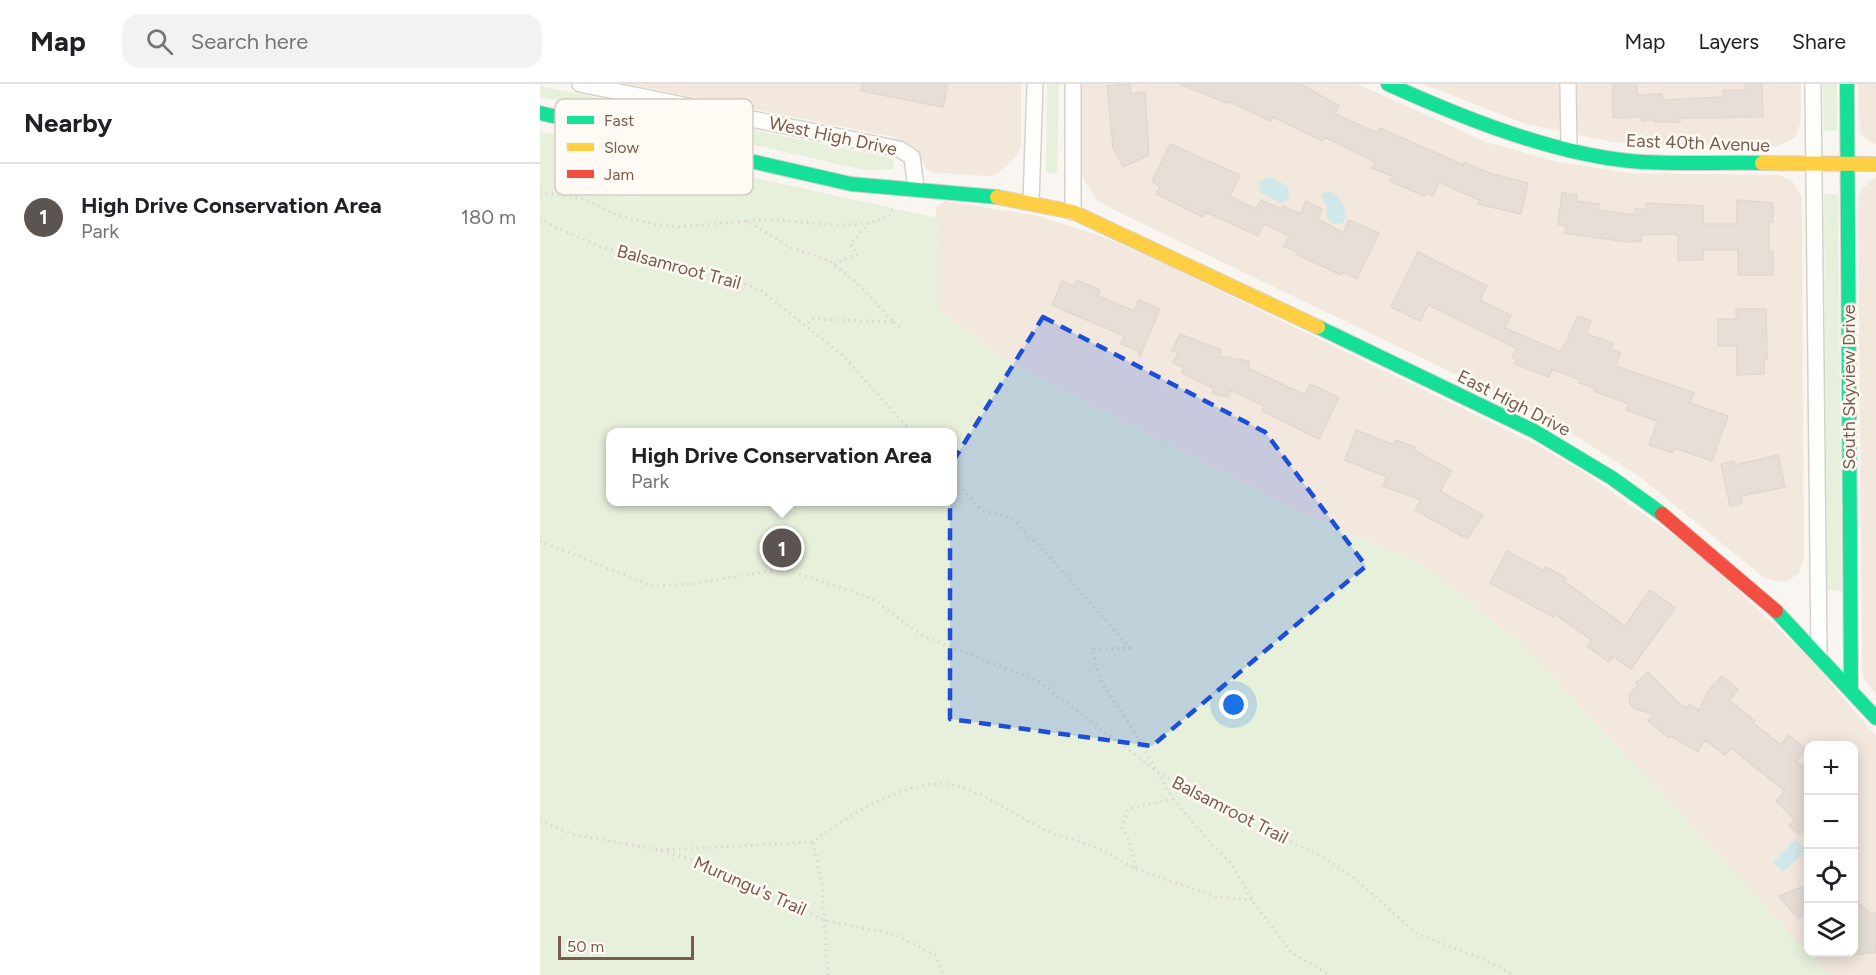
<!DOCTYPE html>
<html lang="en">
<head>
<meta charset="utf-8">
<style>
  :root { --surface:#fff; --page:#f2f2f2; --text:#202124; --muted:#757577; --line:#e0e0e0; --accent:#5c5450 }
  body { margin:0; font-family:Figtree,sans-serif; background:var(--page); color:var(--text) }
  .controls { position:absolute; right:18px; bottom:18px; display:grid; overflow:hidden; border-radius:12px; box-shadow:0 3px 15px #0003 }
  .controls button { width:54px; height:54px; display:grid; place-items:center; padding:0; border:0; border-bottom:2px solid var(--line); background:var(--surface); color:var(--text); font:30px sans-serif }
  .scale { position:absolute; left:18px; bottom:15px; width:136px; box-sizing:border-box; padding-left:6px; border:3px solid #7a5c4d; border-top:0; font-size:16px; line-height:21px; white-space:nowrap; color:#7a5c4d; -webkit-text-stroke:4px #fffaf3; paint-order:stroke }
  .you { position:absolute; left:694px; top:621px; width:21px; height:21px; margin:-15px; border:4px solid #fff; border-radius:50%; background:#1a73e8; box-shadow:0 0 0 9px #1a73e833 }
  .badge { display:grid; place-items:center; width:39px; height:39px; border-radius:50%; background:var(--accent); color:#fff; font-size:20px; font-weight:700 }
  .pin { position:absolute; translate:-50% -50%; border:3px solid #fff; box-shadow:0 2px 6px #0006 }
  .popup { position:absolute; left:66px; top:344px; width:351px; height:78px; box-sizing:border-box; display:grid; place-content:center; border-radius:12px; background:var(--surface); filter:drop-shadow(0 2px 4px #0005); font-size:20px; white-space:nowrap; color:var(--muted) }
  .popup b { font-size:22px; color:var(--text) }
  .popup::after { content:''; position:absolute; left:50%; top:100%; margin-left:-12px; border:12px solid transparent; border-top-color:var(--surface) }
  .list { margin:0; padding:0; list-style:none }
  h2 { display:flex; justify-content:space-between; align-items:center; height:78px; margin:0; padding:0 24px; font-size:26px }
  h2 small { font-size:20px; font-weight:400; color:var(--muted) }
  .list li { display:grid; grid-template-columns:39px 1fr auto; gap:18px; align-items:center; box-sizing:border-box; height:108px; padding:0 24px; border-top:2px solid var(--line) }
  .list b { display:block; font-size:22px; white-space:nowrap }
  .list p { margin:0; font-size:20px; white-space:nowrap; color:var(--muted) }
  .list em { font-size:20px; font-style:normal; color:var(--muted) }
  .icon { flex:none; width:33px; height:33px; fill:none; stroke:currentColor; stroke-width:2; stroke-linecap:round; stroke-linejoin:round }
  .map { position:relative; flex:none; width:1336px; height:891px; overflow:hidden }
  header { display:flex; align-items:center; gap:36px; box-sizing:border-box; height:84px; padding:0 30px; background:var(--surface); border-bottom:2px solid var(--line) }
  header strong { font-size:28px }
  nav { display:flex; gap:33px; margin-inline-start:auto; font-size:21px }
  .search { width:420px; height:54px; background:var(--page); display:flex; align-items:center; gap:15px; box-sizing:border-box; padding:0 21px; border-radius:18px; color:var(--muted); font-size:22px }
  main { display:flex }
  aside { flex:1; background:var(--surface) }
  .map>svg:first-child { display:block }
  .residential { fill:#f2e8de }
  .green { fill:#e7f0db; fill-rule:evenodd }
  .water { fill:#d0e8ea }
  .building { fill:#e6ded7; stroke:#e2d8d2; stroke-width:1.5 }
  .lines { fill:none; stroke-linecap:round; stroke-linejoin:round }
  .street-casing { stroke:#d7d1cb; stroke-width:18 }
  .fast-casing { stroke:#d9d2cb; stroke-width:16 }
  .slow-casing { stroke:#d9d2cb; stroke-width:16 }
  .jam-casing { stroke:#d9d2cb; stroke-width:16 }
  .path { stroke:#dcd5d0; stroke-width:3; stroke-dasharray:1.5 4.5; stroke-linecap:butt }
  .street { stroke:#fefefd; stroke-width:15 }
  .fast { stroke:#16e098; stroke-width:14 }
  .slow { stroke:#ffcf43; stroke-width:14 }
  .jam { stroke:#f24e42; stroke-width:14 }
  .marked { fill:#1d4ed8; fill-opacity:0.2; stroke:#1d4ed8; stroke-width:4.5; stroke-dasharray:12 8; stroke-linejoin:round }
  .labels { text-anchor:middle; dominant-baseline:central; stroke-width:5; stroke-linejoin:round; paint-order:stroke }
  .street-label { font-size:18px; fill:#7a5c4d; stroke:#fffaf3 }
  .key { fill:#fffaf3; stroke:#d7cbc1; stroke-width:1.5 }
  .key-label { font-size:16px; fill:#7a5c4d }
</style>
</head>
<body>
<header>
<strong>Map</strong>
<div class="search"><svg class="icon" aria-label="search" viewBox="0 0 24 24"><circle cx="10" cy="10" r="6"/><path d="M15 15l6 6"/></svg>Search here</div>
<nav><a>Map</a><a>Layers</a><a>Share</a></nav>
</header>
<main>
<aside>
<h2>Nearby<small></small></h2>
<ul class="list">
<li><span class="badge">1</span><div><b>High Drive Conservation Area</b><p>Park</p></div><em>180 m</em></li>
</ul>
</aside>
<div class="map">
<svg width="1336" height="891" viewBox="0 0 1336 891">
  <rect width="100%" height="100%" fill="#f9f5f0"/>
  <!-- residential -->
  <path class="residential" d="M88,0H481V60L477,72L459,89L449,92L395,89L385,84L379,69L372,62L354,53Z
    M538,0H818L946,58L1018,78L1089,89L1239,91L1252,97L1262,113L1264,474L1259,489L1246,498L1226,495L1097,391L1028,347L986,324L570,124L555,114L541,90L538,75Z
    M883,0H1261V37L1255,54L1237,62H1125L1072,58L986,40Z
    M1318,0H1336V61L1320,50Z
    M1336,92V610L1323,593L1322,584L1318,113L1321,105Z
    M405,117L498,132L561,152L616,176L993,359L1042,387L1140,456L1200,508L1268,573L1336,652V891H1294L1286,887L1269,868H1314V662H1268V868L987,565L885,482L758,427L470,279L394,222L396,124Z"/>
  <!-- green -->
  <path class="green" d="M507,0H519L517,89H506Z
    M1283,0H1297V47H1284Z
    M0,2L355,75L353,85L325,86L0,13Z
    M0,47L398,134L397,224L470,279L758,427L885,482L987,565L1268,868L1286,887L1294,891H0ZM71,348H413V418H71Z
    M1284,110H1298L1302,507L1287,506Z"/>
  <!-- water -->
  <path class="water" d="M729,93L748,102L749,114L741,119L721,109L719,98Z
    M786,107L794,109C801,115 810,129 803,139L793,140L787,134V123L781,112Z
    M1256,755L1266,766L1243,788L1233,778Z"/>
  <!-- building -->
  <path class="building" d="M322,0H408L403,23L321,7Z
    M590,0L591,10L605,8L609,71L583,83L573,63L567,2Z
    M640,0H761L799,22L795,30L838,49L840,44L923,81L924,78L949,89L988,99L981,130L938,120L939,116L899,98L893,112L886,109L884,112L850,97L852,92L832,84L835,78L815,68L784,53L782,57L733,33L731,37L687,17L686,19Z
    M1073,0H1097V11L1122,10V16L1183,13V6H1205V0H1222L1223,33L1140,34V38H1115V36L1102,37V33L1073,34Z
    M630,60L700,91L690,112L716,125L721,116L741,125L743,122L760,130L766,117L782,125L778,135L803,149L809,136L839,149L817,195L803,188L801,191L756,170L757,168L744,162L749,152L724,140L718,152L666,128L663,133L616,110L620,102L612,98Z
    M1022,109L1037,111L1036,117L1059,120L1058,126L1095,131V125H1106V119L1163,122V140H1197V116L1233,119V138H1229V168H1233V191H1198V166H1163V176H1138V150L1101,151V157L1087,158L1025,149L1026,142L1018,140Z
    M878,168L947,202L940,216L971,231L965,244L1021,268L1038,232L1051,237L1046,250L1073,259L1071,265L1080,269L1076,282L1154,309L1150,319L1188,332L1172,377L1134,364L1133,369L1109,361L1117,337L1086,326L1089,320L1054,307L1055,304L1039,299L1040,296L1012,285L1009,293L975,280L977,276L972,274L976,264L888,221L880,237L851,223Z
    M537,196L560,206L558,212L594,227L599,216L620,225L599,274V267L581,260L584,252L512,221L522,197L534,202Z
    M1196,225H1226L1227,275H1224V290L1197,291V262H1178V235H1196Z
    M640,250L681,266L679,272L709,277L708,284L765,311L770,300L799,313L779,355L722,327L724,322L690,306L689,313L673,310V304L642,289L644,284L633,279L638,269L632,266Z
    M816,346L854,361L856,356L875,363L874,366L912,387L900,407L943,431L927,455L875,426L881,416L843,402L847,393L805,376Z
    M1238,371L1245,403L1201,412L1202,419L1190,422L1181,380L1194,377L1195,381Z
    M967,467L1004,487L1006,483L1026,494L1024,497L1085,542L1110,506L1135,524L1091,585L1073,572L1069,578L1047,562L1052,556L1014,530L1013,533L950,499Z
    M1108,588L1141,621L1147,624L1149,620L1159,626L1169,606L1182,592L1198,605L1189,616L1215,637L1213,639L1241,661L1248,651L1266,665L1256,677L1269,689V748L1266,745L1260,751L1249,742L1255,736L1236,717L1245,707L1191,664L1185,671L1165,656L1158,668L1131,652L1129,654L1108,637L1114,630L1095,625L1090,620L1089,610L1098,602L1096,599Z
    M1269,800V826L1258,835L1239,812Z
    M1314,815L1331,830L1336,829V868L1314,871Z"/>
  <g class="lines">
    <defs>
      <path id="street" d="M40,0L359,65L372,73L376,104
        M533,0V128
        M1028,0L1029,65
        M1273,0L1279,570
        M491,118L495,0"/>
      <path id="fast" d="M848,0C921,33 1010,69 1090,77C1133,81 1179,78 1222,79
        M1307,0L1311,607
        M0,29L311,100L457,113
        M778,243L994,347L1072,394L1122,430
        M1236,527L1336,634"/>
      <path id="slow" d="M1222,79L1336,80
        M457,113L533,128L778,243"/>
      <path id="jam" d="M1122,430L1236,527"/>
    </defs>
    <!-- street casing -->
    <use href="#street" class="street-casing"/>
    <!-- fast casing -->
    <use href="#fast" class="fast-casing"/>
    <!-- slow casing -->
    <use href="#slow" class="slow-casing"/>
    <!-- jam casing -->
    <use href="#jam" class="jam-casing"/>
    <!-- path -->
    <path class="path" d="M0,108L45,115L76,131L115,140L140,143L206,137L250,163L288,176L314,196L354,238L273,235L264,241
      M18,109L95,99L110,73
      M0,134C19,147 40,152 60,163L191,194L222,207L302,271L372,348
      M207,137C254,131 308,153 351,131L352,122
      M294,180L318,170L310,160L329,139
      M354,238L361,244
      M0,457L112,502L150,500L244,485L331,514L383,552L498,597L619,689L676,722L782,773L813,793L877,850L943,875L974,891
      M633,715L674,763L691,779L712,816L752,869L790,891
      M0,736L32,750L119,766L155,777L284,836L356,851L395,871L404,891
      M121,766L273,758
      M596,785L677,813L712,816
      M288,891L282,801L273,758C304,733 372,692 414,701C448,709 476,733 508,747C523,754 540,757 555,763C569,769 582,778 596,785L590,759L582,743L588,725L633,715L594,647L560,596L552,565L590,564L509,472L470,433L443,427L413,395"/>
    <!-- street -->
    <use href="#street" class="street"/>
    <!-- fast -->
    <use href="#fast" class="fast"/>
    <!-- slow -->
    <use href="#slow" class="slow"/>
    <!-- jam -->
    <use href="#jam" class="jam"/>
  </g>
  <!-- marked area -->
  <path class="marked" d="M503,233L725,348L826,482L612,662L410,635V382Z"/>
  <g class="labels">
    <!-- street labels -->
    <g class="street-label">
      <text transform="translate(293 52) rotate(12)">West High Drive</text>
      <text transform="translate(1158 59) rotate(2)">East 40th Avenue</text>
      <text transform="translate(139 183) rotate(15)">Balsamroot Trail</text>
      <text transform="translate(1309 303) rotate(-90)">South Skyview Drive</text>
      <text transform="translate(974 319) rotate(27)">East High Drive</text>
      <text transform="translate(690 726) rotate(27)">Balsamroot Trail</text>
      <text transform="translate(210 802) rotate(24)">Murungu's Trail</text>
    </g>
  </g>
  <!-- legend -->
  <rect x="15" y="15" width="198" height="96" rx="9" class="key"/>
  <rect x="27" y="32" width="27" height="8" fill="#16e098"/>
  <rect x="27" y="59" width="27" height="8" fill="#ffcf43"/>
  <rect x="27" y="86" width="27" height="8" fill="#f24e42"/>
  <g class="key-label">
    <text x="64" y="42">Fast</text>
    <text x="64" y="69">Slow</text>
    <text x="64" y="96">Jam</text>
  </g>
</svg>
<div class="controls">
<button>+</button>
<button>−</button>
<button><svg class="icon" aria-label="locate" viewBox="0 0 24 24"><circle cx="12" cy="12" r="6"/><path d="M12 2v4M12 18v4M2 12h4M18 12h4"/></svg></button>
<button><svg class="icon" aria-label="layers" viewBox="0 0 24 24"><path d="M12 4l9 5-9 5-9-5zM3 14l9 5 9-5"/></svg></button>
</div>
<div class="scale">50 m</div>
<div class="you"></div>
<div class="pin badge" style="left:242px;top:464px">1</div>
<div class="popup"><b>High Drive Conservation Area</b>Park</div>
</div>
</main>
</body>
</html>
